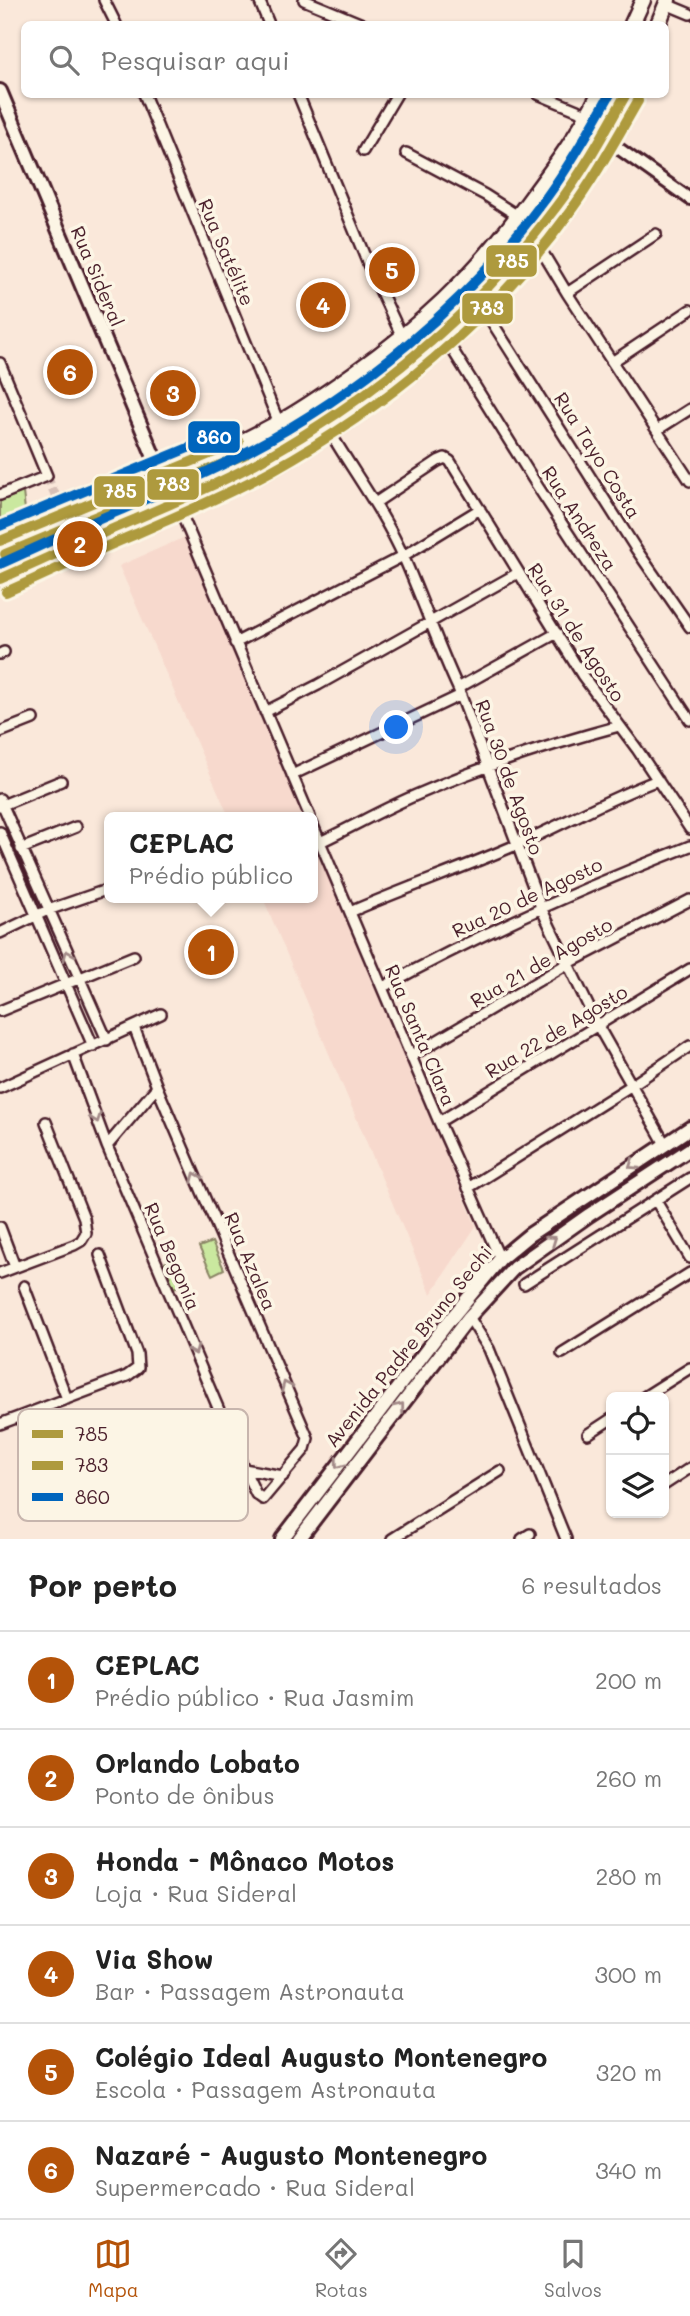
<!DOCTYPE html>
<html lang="pt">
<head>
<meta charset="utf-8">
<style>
  :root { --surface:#fff; --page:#f2f2f2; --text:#222; --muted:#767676; --line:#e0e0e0; --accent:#b45309 }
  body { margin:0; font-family:Mali,sans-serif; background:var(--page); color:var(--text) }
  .controls { position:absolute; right:21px; bottom:21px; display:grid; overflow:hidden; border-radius:10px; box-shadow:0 2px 5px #0004 }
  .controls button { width:63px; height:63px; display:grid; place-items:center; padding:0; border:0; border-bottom:2px solid var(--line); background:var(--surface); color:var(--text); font:35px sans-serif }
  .you { position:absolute; left:397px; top:728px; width:24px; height:24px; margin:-18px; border:5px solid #fff; border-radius:50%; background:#1a73e8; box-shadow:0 0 0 10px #1a73e833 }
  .badge { display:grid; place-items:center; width:46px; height:46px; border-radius:50%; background:var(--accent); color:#fff; font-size:23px; font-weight:700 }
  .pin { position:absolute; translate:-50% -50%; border:4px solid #fff; box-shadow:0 2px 7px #0006 }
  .popup { position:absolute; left:104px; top:812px; width:214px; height:91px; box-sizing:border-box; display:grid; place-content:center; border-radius:10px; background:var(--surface); filter:drop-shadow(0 2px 5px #0005); font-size:23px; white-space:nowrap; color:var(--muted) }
  .popup b { font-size:26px; color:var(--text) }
  .popup::after { content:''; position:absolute; left:50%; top:100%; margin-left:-14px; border:14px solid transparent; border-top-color:var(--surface) }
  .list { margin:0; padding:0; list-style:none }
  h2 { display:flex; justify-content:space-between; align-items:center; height:91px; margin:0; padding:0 28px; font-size:30px }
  h2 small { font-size:23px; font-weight:400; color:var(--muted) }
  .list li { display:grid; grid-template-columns:46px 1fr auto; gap:21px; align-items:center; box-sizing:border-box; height:98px; padding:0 28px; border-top:2px solid var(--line) }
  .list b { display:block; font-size:26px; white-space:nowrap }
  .list p { margin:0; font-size:23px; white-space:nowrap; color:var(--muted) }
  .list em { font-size:23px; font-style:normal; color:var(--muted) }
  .icon { flex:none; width:38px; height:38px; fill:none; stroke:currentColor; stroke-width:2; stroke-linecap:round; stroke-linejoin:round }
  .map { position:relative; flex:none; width:690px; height:1539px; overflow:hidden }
  .search { position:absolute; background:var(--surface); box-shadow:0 2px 5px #0004; left:21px; right:21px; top:21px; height:77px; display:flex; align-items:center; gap:18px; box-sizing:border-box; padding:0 24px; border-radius:10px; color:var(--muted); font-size:26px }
  .sheet { height:679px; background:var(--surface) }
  nav { display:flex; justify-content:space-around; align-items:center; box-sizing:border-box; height:98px; border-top:2px solid var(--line); background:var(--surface); font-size:19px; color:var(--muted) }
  nav a { display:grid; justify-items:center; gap:4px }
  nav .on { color:var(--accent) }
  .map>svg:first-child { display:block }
  .built { fill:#f7d9cd }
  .green { fill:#cae89f; stroke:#8a8465; stroke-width:2 }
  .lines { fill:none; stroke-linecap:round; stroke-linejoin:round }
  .minor-tunnel { stroke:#d7c0b7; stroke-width:9; stroke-dasharray:9 4.5; stroke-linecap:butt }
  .minor-casing { stroke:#4a1f2b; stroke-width:14 }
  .tertiary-casing { stroke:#4a1f2b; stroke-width:16 }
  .secondary-casing { stroke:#4a1f2b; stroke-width:18 }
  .primary-casing { stroke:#4a1f2b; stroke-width:19 }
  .minor { stroke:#fcf5e5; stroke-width:9 }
  .tertiary { stroke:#fcf5e5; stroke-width:10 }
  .secondary { stroke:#fcf5e5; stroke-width:12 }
  .primary { stroke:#fcf5e5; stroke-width:14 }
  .bus-1-casing { stroke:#fcf5e5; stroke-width:16 }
  .bus-2-casing { stroke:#fcf5e5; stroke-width:16 }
  .bus-3-casing { stroke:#fcf5e5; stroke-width:16 }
  .bus-1 { stroke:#ae9a3e; stroke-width:10 }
  .bus-2 { stroke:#ae9a3e; stroke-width:10 }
  .bus-3 { stroke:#0065bd; stroke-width:10 }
  .oneway { stroke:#a38a88 }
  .labels { text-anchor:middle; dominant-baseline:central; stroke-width:7; stroke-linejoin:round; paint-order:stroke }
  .street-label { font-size:19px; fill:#4a1f2b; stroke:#fcf5e5 }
  .key { fill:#fcf5e5; stroke:#c7b5ad; stroke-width:2 }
  .key-label { font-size:19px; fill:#4a1f2b }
  .line-badge { stroke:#fcf5e5; stroke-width:2.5 }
  .badge-label { font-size:19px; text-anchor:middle; font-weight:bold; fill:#fff }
</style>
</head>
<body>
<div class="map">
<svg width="690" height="1539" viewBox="0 0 690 1539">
  <rect width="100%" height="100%" fill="#fae8da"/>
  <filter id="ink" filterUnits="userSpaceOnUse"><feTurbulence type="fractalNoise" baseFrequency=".0143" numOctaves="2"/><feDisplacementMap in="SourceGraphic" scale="14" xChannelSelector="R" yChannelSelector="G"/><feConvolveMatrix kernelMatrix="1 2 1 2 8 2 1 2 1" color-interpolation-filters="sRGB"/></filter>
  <g filter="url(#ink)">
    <!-- built -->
    <path class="built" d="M185,537L304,817H229L119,566Z
      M313,838L476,1226L431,1294L263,898H312Z"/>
    <!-- green -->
    <path class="green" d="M23,492L25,510L0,522V501Z
      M212,1242L224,1269L212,1275L199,1247Z
      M176,1258L186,1283L174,1288L164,1263Z"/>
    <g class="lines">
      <!-- minor-tunnel -->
      <path class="minor-tunnel" d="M47,476L64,515"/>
      <defs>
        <path id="minor" d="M104,0L116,24
          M259,0L269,24
          M304,0L362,24
          M666,4L690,14
          M144,94L279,423
          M298,94L368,264L402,337
          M538,94L589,115
          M363,151L397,94
          M406,153L485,195L518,216
          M534,238L567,293L690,481
          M567,293L656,234
          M478,300L636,549L690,627
          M442,333L538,487L690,720
          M612,362L690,310
          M0,363L47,476L0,495
          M324,422C350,468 383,510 404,558C423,601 438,645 458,688L542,910L598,1026L665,1144
          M657,430L690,409
          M176,501L310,817
          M375,503L438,461L445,458L450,461L582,675L637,749L690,829
          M235,643L403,556L480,509
          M0,654L4,652
          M458,688L557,633
          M265,712L318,685L518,573
          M0,732L33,719
          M292,775L461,695
          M0,799L107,1040
          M0,806L61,781
          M312,823L439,1122L500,1259
          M0,832L93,1046
          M320,842C354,826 387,807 421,793C485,765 552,744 619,726
          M21,849L76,827
          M350,912C405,888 461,869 516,845C564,824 609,798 658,780
          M0,933L48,910L106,890
          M383,987C481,933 585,887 690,846
          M0,1011L134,956
          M73,1054L107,1146L244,1469L256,1494L263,1499L305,1449L308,1438L157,1087L134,1027
          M411,1056L567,964L690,900
          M0,1088L161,1014
          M439,1122L690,969
          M107,1146L157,1087
          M468,1188L632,1085L690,1046
          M656,1201L690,1258
          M0,1227L15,1267
          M0,1273L74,1245L81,1241L86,1233L84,1218L46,1122
          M524,1284L690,1178
          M24,1286L67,1399
          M469,1317L489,1349L566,1539
          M562,1353L690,1273
          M644,1397L690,1368
          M0,1424L127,1376L138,1368L137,1354L100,1255
          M588,1434L611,1419
          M244,1469L283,1476
          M664,1485L690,1468
          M392,1539L500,1471
          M522,1539L530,1534"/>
        <path id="tertiary" d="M601,136L690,199"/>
        <path id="secondary" d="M0,91L162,476
          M282,1539L445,1326L500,1259L529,1235L690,1128
          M299,1539L469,1317L514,1268L589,1215L690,1149"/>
        <path id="primary" d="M632,24L643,0
          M658,24L668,0
          M104,500L108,514L116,527
          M0,541C93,503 190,471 278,423C304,409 329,391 353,374C420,326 471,279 520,213C549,174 577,138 599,94
          M0,579C39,562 77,544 116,527C166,505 218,485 266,458C421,370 544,254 626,94"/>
      </defs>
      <!-- minor casing -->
      <use href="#minor" class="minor-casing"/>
      <!-- tertiary casing -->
      <use href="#tertiary" class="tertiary-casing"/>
      <!-- secondary casing -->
      <use href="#secondary" class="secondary-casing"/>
      <!-- primary casing -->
      <use href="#primary" class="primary-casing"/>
      <!-- minor -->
      <use href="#minor" class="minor"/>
      <!-- tertiary -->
      <use href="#tertiary" class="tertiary"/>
      <!-- secondary -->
      <use href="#secondary" class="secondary"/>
      <!-- primary -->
      <use href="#primary" class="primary"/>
      <defs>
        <path id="bus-1" d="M0,541L239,442
          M0,579C45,559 90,538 136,519C179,500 224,482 265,458C378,394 478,311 556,207C583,172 604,133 626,94"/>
        <path id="bus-2" d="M5,554L244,455
          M6,592C49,573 92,552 136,534C181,514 227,495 271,471C385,408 492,320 569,213C595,178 616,139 638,101"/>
        <path id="bus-3" d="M0,526L234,429
          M0,564C40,546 80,527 121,510C161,492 202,476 241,455C359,394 467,305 546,198C570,165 590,130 610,94"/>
      </defs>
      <!-- bus-1 casing -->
      <use href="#bus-1" class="bus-1-casing"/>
      <!-- bus-2 casing -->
      <use href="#bus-2" class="bus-2-casing"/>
      <!-- bus-3 casing -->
      <use href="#bus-3" class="bus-3-casing"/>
      <!-- bus-1 -->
      <use href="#bus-1" class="bus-1"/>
      <!-- bus-2 -->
      <use href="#bus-2" class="bus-2"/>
      <!-- bus-3 -->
      <use href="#bus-3" class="bus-3"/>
    </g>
    <!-- one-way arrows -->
    <defs><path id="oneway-chevron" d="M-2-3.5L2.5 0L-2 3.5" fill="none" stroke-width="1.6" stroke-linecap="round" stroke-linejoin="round" transform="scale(1.75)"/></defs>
    <g class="oneway">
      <use href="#oneway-chevron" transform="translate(68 955) rotate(-114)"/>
      <use href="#oneway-chevron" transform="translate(96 1118) rotate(70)"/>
      <use href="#oneway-chevron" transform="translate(633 1165) rotate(146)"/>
      <use href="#oneway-chevron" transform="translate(196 1177) rotate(-113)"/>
      <use href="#oneway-chevron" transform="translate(552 1240) rotate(-35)"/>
      <use href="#oneway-chevron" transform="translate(194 1350) rotate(67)"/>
      <use href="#oneway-chevron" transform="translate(286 1386) rotate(-114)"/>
      <use href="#oneway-chevron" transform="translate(400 1407) rotate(-52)"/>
      <use href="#oneway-chevron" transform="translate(339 1464) rotate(127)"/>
    </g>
  </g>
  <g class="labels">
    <!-- street labels -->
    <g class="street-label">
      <text transform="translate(227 252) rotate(67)">Rua Satélite</text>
      <text transform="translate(98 276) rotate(67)">Rua Sideral</text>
      <text transform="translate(598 455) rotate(58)">Rua Tayo Costa</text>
      <text transform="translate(580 518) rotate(57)">Rua Andreza</text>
      <text transform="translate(577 632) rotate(57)">Rua 31 de Agosto</text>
      <text transform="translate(510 777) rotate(70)">Rua 30 de Agosto</text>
      <text transform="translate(527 897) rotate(-25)">Rua 20 de Agosto</text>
      <text transform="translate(541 962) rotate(-30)">Rua 21 de Agosto</text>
      <text transform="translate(556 1031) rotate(-31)">Rua 22 de Agosto</text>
      <text transform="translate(421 1035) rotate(67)">Rua Santa Clara</text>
      <text transform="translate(173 1256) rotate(67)">Rua Begonia</text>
      <text transform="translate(251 1261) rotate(67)">Rua Azalea</text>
      <text transform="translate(408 1346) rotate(-51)">Avenida Padre Bruno Sechi</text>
    </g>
  </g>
  <!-- legend -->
  <rect x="18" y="1409" width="230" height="112" rx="10" class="key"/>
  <rect x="32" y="1430" width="31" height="8" fill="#ae9a3e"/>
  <rect x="32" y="1461" width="31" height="9" fill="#ae9a3e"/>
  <rect x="32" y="1493" width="31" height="8" fill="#0065bd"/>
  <g class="key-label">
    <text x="75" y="1441">785</text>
    <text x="75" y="1472">783</text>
    <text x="75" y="1504">860</text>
  </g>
  <g class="line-badge">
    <rect x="485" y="244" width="53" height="34" rx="7" fill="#ae9a3e"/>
    <rect x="461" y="292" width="53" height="33" rx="7" fill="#ae9a3e"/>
    <rect x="187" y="420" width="54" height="34" rx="7" fill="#0065bd"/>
    <rect x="146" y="468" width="54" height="33" rx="7" fill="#ae9a3e"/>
    <rect x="93" y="475" width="53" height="33" rx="7" fill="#ae9a3e"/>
  </g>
  <g class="badge-label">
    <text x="512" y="268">785</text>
    <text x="487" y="315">783</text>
    <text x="214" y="444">860</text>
    <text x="173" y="491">783</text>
    <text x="120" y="498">785</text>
  </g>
</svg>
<div class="controls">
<button><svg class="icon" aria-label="locate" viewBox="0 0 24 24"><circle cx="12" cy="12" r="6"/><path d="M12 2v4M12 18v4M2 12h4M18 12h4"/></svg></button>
<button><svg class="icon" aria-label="layers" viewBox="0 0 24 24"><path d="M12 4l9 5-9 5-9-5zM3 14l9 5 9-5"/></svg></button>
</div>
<div class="you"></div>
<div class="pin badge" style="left:211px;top:952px">1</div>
<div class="popup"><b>CEPLAC</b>Prédio público</div>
<div class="pin badge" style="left:80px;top:544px">2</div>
<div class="pin badge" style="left:173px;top:393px">3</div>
<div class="pin badge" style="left:323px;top:305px">4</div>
<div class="pin badge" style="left:392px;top:270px">5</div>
<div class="pin badge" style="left:70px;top:372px">6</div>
<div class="search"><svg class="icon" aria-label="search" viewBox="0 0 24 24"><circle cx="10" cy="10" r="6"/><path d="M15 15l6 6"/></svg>Pesquisar aqui</div>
</div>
<section class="sheet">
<h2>Por perto<small>6 resultados</small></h2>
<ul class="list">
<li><span class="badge">1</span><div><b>CEPLAC</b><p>Prédio público · Rua Jasmim</p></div><em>200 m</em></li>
<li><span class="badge">2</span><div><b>Orlando Lobato</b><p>Ponto de ônibus</p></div><em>260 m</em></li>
<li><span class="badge">3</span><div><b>Honda - Mônaco Motos</b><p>Loja · Rua Sideral</p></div><em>280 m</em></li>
<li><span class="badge">4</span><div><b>Via Show</b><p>Bar · Passagem Astronauta</p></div><em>300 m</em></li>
<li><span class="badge">5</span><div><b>Colégio Ideal Augusto Montenegro</b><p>Escola · Passagem Astronauta</p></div><em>320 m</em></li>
<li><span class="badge">6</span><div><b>Nazaré - Augusto Montenegro</b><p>Supermercado · Rua Sideral</p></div><em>340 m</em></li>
</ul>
</section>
<nav>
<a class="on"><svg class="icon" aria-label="map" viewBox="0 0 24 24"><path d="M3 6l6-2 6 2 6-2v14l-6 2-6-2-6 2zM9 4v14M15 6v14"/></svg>Mapa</a>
<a><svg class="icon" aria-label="directions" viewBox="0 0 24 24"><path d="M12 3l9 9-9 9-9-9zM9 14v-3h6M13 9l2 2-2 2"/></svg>Rotas</a>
<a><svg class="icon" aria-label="saved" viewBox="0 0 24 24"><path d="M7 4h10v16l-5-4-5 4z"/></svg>Salvos</a>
</nav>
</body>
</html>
